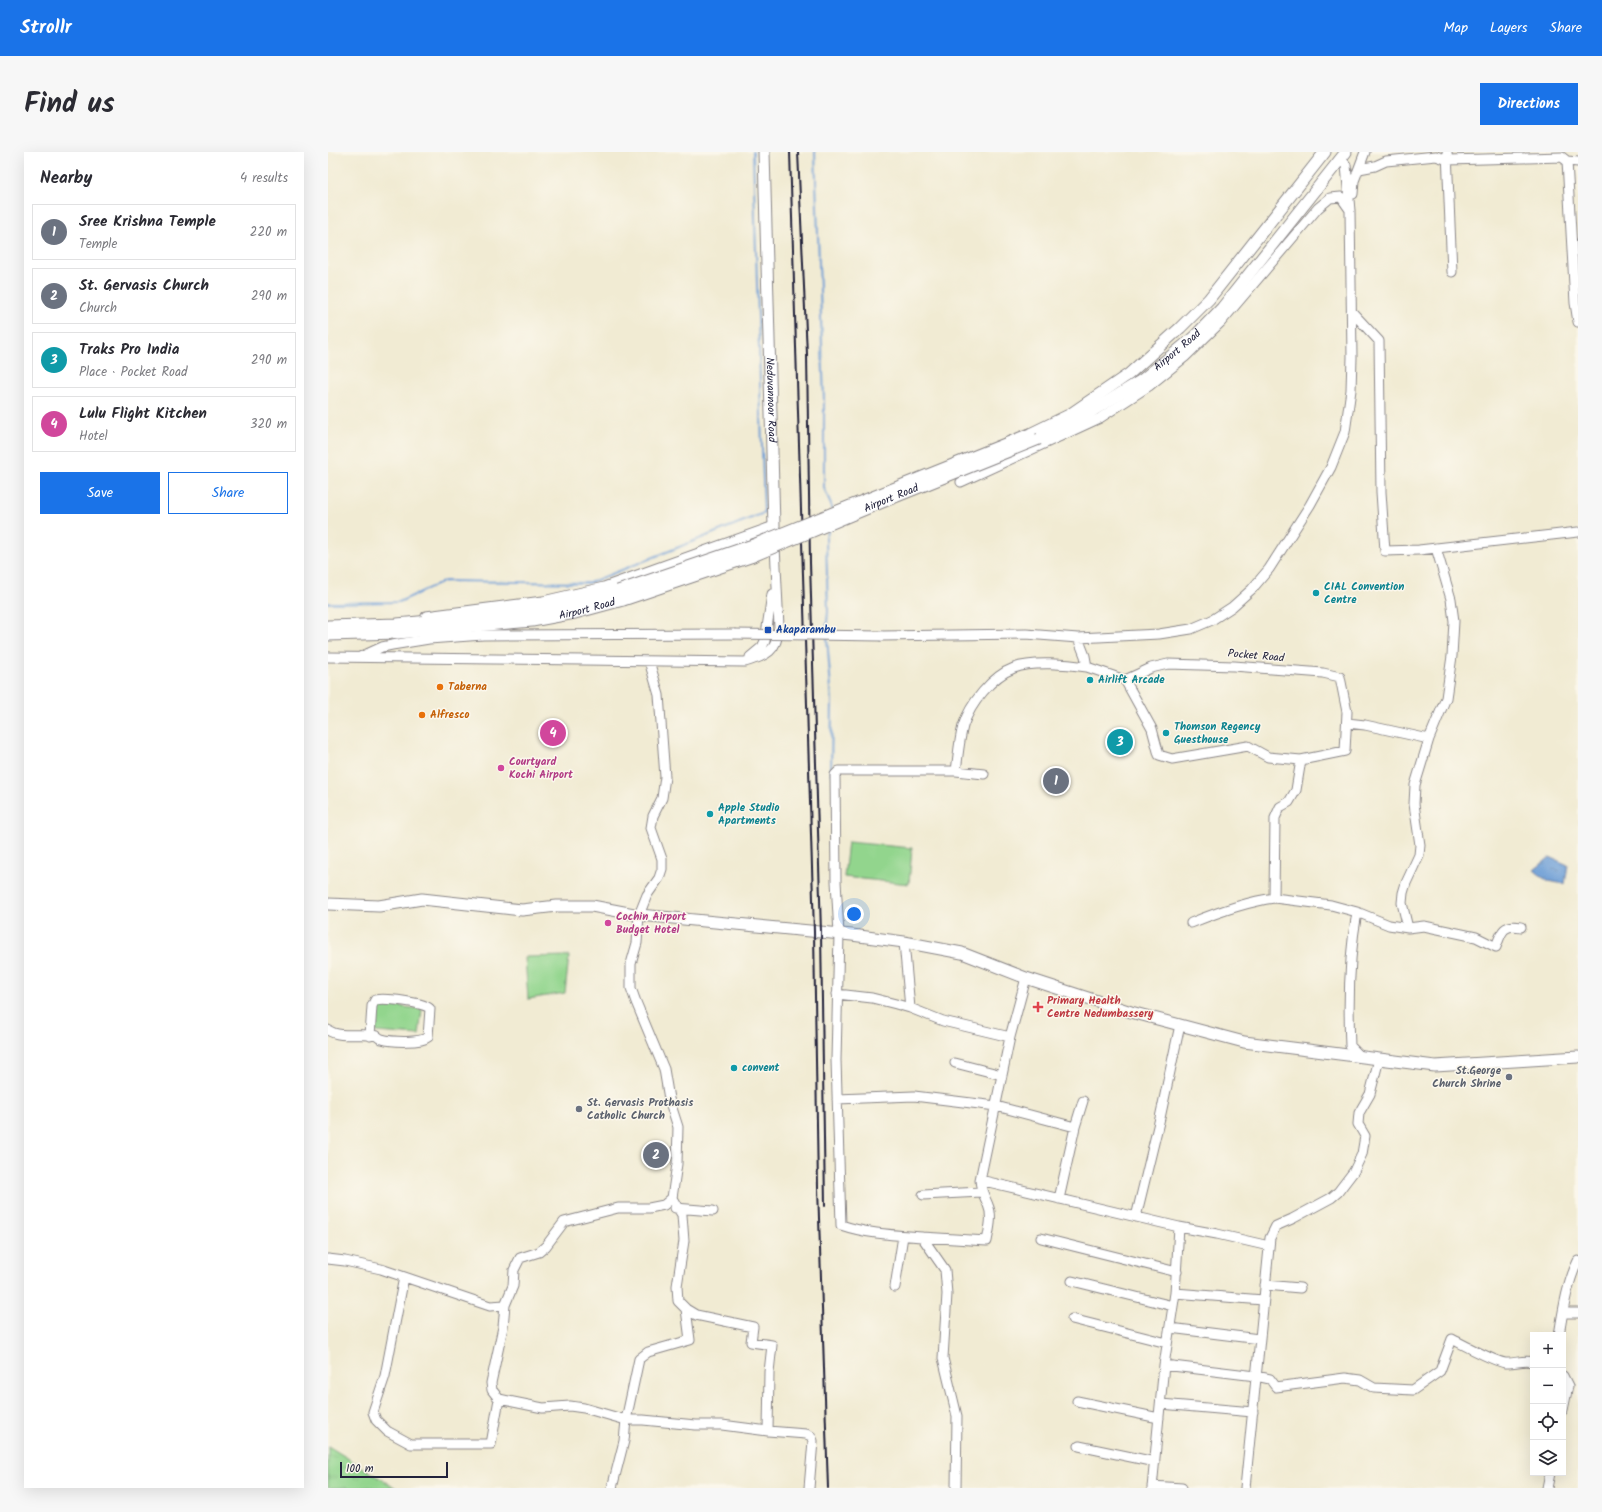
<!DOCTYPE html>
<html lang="en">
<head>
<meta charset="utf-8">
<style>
  :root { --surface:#fff; --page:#f7f7f7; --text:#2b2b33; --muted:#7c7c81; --line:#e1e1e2; --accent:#1a73e8 }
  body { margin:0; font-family:Kalam,sans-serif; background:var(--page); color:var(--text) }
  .controls { position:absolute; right:12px; bottom:12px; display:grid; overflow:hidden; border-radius:0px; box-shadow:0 4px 16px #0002 }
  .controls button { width:36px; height:36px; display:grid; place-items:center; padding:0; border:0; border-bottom:1px solid var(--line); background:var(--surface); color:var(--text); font:20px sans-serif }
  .scale { position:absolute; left:12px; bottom:10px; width:108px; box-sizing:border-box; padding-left:4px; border:2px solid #22223b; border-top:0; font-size:11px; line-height:14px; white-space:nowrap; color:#22223b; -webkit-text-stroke:3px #fbf7ec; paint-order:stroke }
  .you { position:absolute; left:526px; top:762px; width:14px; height:14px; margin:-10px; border:3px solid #fff; border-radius:50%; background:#1a73e8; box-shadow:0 0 0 6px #1a73e833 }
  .badge { display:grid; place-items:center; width:26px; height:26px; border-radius:50%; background:var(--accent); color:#fff; font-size:13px; font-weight:700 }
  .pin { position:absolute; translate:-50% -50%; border:2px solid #fff; box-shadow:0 1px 4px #0006 }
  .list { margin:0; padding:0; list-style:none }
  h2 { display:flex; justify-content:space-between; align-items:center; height:52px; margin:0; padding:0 16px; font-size:17px }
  h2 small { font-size:13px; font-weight:400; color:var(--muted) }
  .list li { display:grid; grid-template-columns:26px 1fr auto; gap:12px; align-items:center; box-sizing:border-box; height:56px; margin:0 8px 8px; padding:0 8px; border:1px solid var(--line); border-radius:0px }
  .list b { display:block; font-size:15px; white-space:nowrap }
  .list p { margin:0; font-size:13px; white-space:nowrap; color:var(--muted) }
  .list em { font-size:13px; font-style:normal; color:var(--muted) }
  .actions { display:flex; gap:8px; padding:12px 16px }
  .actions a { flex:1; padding:9px 0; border:1px solid var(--accent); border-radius:0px; text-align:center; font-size:14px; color:var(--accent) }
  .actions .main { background:var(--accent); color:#fff }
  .icon { flex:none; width:22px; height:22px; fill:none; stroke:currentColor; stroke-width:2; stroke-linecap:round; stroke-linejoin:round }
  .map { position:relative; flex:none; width:1250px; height:1336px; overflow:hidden; border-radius:0px }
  header { display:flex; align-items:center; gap:24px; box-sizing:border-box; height:56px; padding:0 20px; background:var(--accent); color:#fff }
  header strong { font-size:19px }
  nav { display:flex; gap:22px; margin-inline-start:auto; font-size:14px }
  .intro { display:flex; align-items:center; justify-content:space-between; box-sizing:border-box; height:96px; padding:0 24px }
  h1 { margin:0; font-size:28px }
  .button { padding:10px 18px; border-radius:0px; background:var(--accent); color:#fff; font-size:14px; font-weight:700 }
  main { display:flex; gap:24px; padding:0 24px }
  aside { flex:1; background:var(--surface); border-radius:0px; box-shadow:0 4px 16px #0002 }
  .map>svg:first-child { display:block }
  .grass { fill:url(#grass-tufts); stroke:#5a7c64 }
  .park { fill:#92d58d; stroke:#5a7c64 }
  .water { fill:url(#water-ripples); stroke:#465f88 }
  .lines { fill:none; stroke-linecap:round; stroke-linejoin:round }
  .stream { stroke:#6b9cd5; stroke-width:2 }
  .minor-casing { stroke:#8a8687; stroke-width:11 }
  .major-casing { stroke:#8a8687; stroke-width:13 }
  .minor { stroke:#fff; stroke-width:9 }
  .major { stroke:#fff; stroke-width:11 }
  .rail { stroke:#22223b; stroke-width:2 }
  .minor-bridge-casing { stroke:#8a8687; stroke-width:11; stroke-linecap:butt }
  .major-bridge-casing { stroke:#8a8687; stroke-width:13; stroke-linecap:butt }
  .minor-bridge { stroke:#fff; stroke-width:9 }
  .major-bridge { stroke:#fff; stroke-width:11 }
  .culture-dot { fill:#0f9aa8; stroke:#fbf7ec; stroke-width:1.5 }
  .transit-dot { fill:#1a4fb4; stroke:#fbf7ec; stroke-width:1.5 }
  .food-dot { fill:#e8710a; stroke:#fbf7ec; stroke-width:1.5 }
  .hotel-dot { fill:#d1479c; stroke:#fbf7ec; stroke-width:1.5 }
  .health-dot { fill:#e0444e; stroke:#fbf7ec; stroke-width:1.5 }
  .worship-dot { fill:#6b7280; stroke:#fbf7ec; stroke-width:1.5 }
  .labels { text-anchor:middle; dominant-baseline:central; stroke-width:3; stroke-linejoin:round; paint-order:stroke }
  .street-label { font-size:11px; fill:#22223b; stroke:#fbf7ec }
  .culture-label { font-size:11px; font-weight:bold; fill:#0d838f; stroke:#fbf7ec; text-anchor:start }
  .transit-label { font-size:11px; font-weight:bold; fill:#164399; stroke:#fbf7ec; text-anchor:start }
  .food-label { font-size:11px; font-weight:bold; fill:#c56008; stroke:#fbf7ec; text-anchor:start }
  .hotel-label { font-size:11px; font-weight:bold; fill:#b23c85; stroke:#fbf7ec; text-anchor:start }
  .health-label { font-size:11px; font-weight:bold; fill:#be3a42; stroke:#fbf7ec; text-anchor:start }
  .worship-label { font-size:11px; font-weight:bold; fill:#5b616d; stroke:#fbf7ec; text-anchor:end }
</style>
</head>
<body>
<header>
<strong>Strollr</strong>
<nav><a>Map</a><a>Layers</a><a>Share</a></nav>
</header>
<div class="intro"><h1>Find us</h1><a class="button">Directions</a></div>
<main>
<aside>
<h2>Nearby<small>4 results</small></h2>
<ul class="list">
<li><span class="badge" style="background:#6b7280">1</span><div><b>Sree Krishna Temple</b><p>Temple</p></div><em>220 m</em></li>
<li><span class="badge" style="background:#6b7280">2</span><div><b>St. Gervasis Church</b><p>Church</p></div><em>290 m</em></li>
<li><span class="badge" style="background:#0f9aa8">3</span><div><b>Traks Pro India</b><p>Place · Pocket Road</p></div><em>290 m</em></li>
<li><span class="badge" style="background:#d1479c">4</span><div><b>Lulu Flight Kitchen</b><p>Hotel</p></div><em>320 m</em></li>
</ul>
<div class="actions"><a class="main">Save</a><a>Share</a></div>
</aside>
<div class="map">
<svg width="1250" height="1336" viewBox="0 0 1250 1336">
  <defs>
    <pattern id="grass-tufts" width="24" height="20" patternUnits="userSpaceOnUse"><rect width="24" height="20" fill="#92d58d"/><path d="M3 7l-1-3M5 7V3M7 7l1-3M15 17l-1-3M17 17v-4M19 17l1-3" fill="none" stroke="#7eb77b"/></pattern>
    <pattern id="water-ripples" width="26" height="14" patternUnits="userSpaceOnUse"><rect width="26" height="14" fill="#6b9cd5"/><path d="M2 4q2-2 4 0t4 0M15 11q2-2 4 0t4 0" fill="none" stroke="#587fae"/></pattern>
  </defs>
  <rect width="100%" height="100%" fill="#fbf7ec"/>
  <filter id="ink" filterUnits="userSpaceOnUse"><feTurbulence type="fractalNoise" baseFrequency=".025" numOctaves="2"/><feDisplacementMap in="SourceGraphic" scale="8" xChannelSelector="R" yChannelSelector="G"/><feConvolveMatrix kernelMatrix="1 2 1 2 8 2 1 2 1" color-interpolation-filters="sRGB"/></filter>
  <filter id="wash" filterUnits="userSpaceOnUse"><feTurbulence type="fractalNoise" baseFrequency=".012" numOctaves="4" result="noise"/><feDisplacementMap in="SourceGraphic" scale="16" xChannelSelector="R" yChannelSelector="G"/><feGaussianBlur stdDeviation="0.9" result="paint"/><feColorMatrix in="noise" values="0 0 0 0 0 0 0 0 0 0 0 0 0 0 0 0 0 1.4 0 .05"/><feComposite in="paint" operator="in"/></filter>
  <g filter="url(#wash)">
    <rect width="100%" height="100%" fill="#f1ebd3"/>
    <!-- grass -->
    <path class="grass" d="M0,1294L68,1336H0Z"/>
    <!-- park -->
    <path class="park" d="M520,690L584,696L581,732L516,725Z
      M241,804L237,841L200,847L197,805Z
      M49,852L94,857L91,883L48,880Z"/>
    <!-- water -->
    <path class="water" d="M1222,705L1240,713L1237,732L1219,729L1206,718Z"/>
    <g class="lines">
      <!-- stream -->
      <path class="stream" d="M487,0L496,248V336L503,352V357
        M0,451L71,450L117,429L261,431L436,361L425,0
        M498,480L500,460L498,386L502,375
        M499,486L504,549L503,622"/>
    </g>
  </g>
  <g filter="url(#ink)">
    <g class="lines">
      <defs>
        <path id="minor" d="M1119,0L1124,120
          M1239,9L1250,10
          M1031,17L1047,14L1058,9L1108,4L1120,8L1234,5L1239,9L1247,151L1250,170
          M1025,42L1026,29L1037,0
          M1024,160L1051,189L1053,340L1057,399L1091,398L1250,380
          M633,330L772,266L821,234L857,205L893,170L990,56L1002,46L1013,45L1022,58
          M553,484L698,482L750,486L831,482L863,477L884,468L904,455L924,437L941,417L982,353L1003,315L1017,280L1023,238L1024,205L1022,59L1018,13L1014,8H1011
          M750,486L757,504L759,515L797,528L824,577L831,603L844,607L920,594L940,605L973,608L968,638L961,650L952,655L947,666L946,746L1003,753L1029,760C1021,804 1020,850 1022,894L1033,905
          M0,505L417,510C439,503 449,500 451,475L446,374L276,435L215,449L98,464
          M32,505L54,495L64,493L101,487L155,483L406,482
          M422,505L434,495L437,489L444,442
          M797,528L823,516L840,512L906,514L995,521L1012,525L1019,560L1017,599L973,608
          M1019,571L1037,573L1101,587
          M628,619C630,605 631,589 635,574C642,552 664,524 686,516C704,509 740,512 759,515
          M1029,760L1061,773L1080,776L1096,774L1148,785L1168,795C1173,781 1175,771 1193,775
          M863,771C890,760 917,750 946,746
          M1080,776L1074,751L1075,741L1078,731L1091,703L1092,693L1086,652L1087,633L1101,587L1118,546L1124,504L1126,469L1123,447L1108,396
          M576,790L582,856
          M509,842L544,846L568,852L582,856L615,869L682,885
          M0,878C13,887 34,880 49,884C50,885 53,887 54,887C64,890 93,891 100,885L102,857C98,850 56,846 47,848L44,854L42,884
          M627,911L674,923
          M509,947L586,944L668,954L747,975
          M652,1028L851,1075L847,1141L836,1213L824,1336
          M595,1043L653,1040
          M344,1046L354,1063L356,1089L349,1134L350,1149L358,1157L368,1163L425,1175L423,1190L444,1193L441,1220L440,1279L394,1273H368L315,1268H298L311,1207L320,1200L362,1188L358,1157
          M731,1047L747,975L755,949
          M347,1056L385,1059
          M808,1065L832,966L852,873
          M851,1075L889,1082L941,1094
          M594,1085C567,1083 539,1082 513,1073L508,908L511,782L508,729L507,623L511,619H628L656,622
          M713,1086L849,1120
          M0,1107L17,1109L53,1117L162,1154L177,1153L185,1134L186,1118L192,1106L211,1100L218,1094L236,1070L290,1056H321L336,1053L344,1046L349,1012L350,975L341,947L336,917L308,850L303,836V812L309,791L311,763L319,743L331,726L334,717V707L323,676L325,664L334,646L337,625L331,543L321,509
          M76,1125L57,1224L45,1260L48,1268L59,1279L83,1292H163L171,1247
          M744,1129L845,1154
          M937,1133L972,1136
          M567,1135L575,1084
          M847,1141L935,1148
          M177,1153L175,1175L163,1231L164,1238L171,1247L215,1256L242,1254L256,1256L298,1268L296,1289L284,1336
          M1235,1161H1250
          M744,1167L839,1191
          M842,1176L931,1187
          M1231,1183C1235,1159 1239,1131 1250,1109
          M836,1213L928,1224L942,1227L948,1235L1017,1226L1032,1228L1046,1236L1085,1238L1112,1219L1124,1187C1136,1193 1165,1209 1177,1211C1187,1212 1196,1207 1205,1210
          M1235,1224L1240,1234L1235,1258
          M749,1249L831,1266
          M833,1252L925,1260
          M440,1279L478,1282L483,1284L485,1289L481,1336
          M751,1294L827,1310
          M824,1334L854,1336
          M628,1336L629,1264L615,1206L619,1142L617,1118L594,1085L659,1089C661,1078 665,1064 660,1053C656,1043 653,1040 652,1028L682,885L698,826
          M917,1336L942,1086L948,1074L964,1067L1003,1046L1010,1040L1026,1019L1034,1002L1037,984L1030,972L1031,961L1042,942L1051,907
          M1219,1336L1222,1321"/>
        <g id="major">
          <path id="s1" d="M436,0L446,374"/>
          <path d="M702,282L741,263L801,222L852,176L881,147L997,0"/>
          <path id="s2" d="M711,287L745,271L814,228L866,185L894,156L1018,0"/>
          <path d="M0,474L69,472L198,460L244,452L290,439"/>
          <path id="s3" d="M0,483L70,481L204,469L247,461L295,448"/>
          <path d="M0,752L51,754L94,747L194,758L229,754H264L311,763L345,766L524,783L576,790L634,801L698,826L803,860L916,890L1107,914L1250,905"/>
        </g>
      </defs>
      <!-- minor casing -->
      <use href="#minor" class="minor-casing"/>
      <!-- major casing -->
      <use href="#major" class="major-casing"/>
      <!-- minor -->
      <use href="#minor" class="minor"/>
      <!-- major -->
      <use href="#major" class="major"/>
      <!-- rail -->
      <path class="rail" d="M462,0L486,780L490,1036L500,1336
        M470,0L479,202L482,411L493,780L497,1054"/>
      <defs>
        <path id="minor-bridge" d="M406,482L553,484"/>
        <g id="major-bridge">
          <path d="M290,439L425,393L702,282"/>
          <path id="s4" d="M295,448L425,404L552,351L711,287"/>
        </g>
      </defs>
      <!-- minor-bridge casing -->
      <use href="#minor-bridge" class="minor-bridge-casing"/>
      <!-- major-bridge casing -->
      <use href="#major-bridge" class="major-bridge-casing"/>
      <!-- minor-bridge -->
      <use href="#minor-bridge" class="minor-bridge"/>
      <!-- major-bridge -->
      <use href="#major-bridge" class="major-bridge"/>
    </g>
  </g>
  <!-- markers -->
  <g class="culture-dot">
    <circle cx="988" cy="441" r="4"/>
    <circle cx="762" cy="528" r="4"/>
    <circle cx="838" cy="581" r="4"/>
    <circle cx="382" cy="662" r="4"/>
    <circle cx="406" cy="916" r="4"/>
  </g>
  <rect class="transit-dot" x="436" y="474" width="8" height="8" rx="2"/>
  <g class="food-dot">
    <circle cx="112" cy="535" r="4"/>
    <circle cx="94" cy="563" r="4"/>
  </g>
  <g class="hotel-dot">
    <circle cx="173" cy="616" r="4"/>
    <circle cx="280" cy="771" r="4"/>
  </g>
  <path class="health-dot" d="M708 849h4v4h4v4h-4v4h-4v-4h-4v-4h4z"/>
  <g class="worship-dot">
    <circle cx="1181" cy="925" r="4"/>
    <circle cx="251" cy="957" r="4"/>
  </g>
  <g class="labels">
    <!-- street labels -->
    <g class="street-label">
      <text stroke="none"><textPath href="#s2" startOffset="165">Airport Road</textPath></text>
      <text stroke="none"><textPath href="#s1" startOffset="248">Neduvannoor Road</textPath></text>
      <text stroke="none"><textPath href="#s4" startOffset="287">Airport Road</textPath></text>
      <text stroke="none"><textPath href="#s3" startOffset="261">Airport Road</textPath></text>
      <text transform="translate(928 504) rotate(5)">Pocket Road</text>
    </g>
    <!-- culture labels -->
    <g class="culture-label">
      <text x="996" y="435">CIAL Convention<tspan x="996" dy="13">Centre</tspan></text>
      <text x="770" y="528">Airlift Arcade</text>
      <text x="846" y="575">Thomson Regency<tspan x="846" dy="13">Guesthouse</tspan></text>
      <text x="390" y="656">Apple Studio<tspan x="390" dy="13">Apartments</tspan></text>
      <text x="414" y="916">convent</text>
    </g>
    <!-- transit labels -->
    <g class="transit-label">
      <text x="448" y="478">Akaparambu</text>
    </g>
    <!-- food labels -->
    <g class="food-label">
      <text x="120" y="535">Taberna</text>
      <text x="102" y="563">Alfresco</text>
    </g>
    <!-- hotel labels -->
    <g class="hotel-label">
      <text x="181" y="610">Courtyard<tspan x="181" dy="13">Kochi Airport</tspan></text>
      <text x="288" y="765">Cochin Airport<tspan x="288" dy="13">Budget Hotel</tspan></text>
    </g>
    <!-- health labels -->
    <g class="health-label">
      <text x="719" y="849">Primary Health<tspan x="719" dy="13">Centre Nedumbassery</tspan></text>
    </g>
    <!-- worship labels -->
    <g class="worship-label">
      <text x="1173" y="919">St.George<tspan x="1173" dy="13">Church Shrine</tspan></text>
      <text x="259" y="951" text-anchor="start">St. Gervasis Prothasis<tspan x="259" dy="13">Catholic Church</tspan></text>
    </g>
  </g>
</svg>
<div class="controls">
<button>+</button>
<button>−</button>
<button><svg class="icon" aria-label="locate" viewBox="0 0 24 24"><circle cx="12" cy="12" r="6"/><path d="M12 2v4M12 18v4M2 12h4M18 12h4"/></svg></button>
<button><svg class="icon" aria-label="layers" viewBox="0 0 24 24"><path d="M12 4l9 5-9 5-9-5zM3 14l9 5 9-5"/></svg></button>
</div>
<div class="scale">100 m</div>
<div class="you"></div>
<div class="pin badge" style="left:728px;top:629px;background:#6b7280">1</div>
<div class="pin badge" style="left:328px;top:1003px;background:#6b7280">2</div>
<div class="pin badge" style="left:792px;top:590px;background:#0f9aa8">3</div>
<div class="pin badge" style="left:225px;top:581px;background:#d1479c">4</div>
</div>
</main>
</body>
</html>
